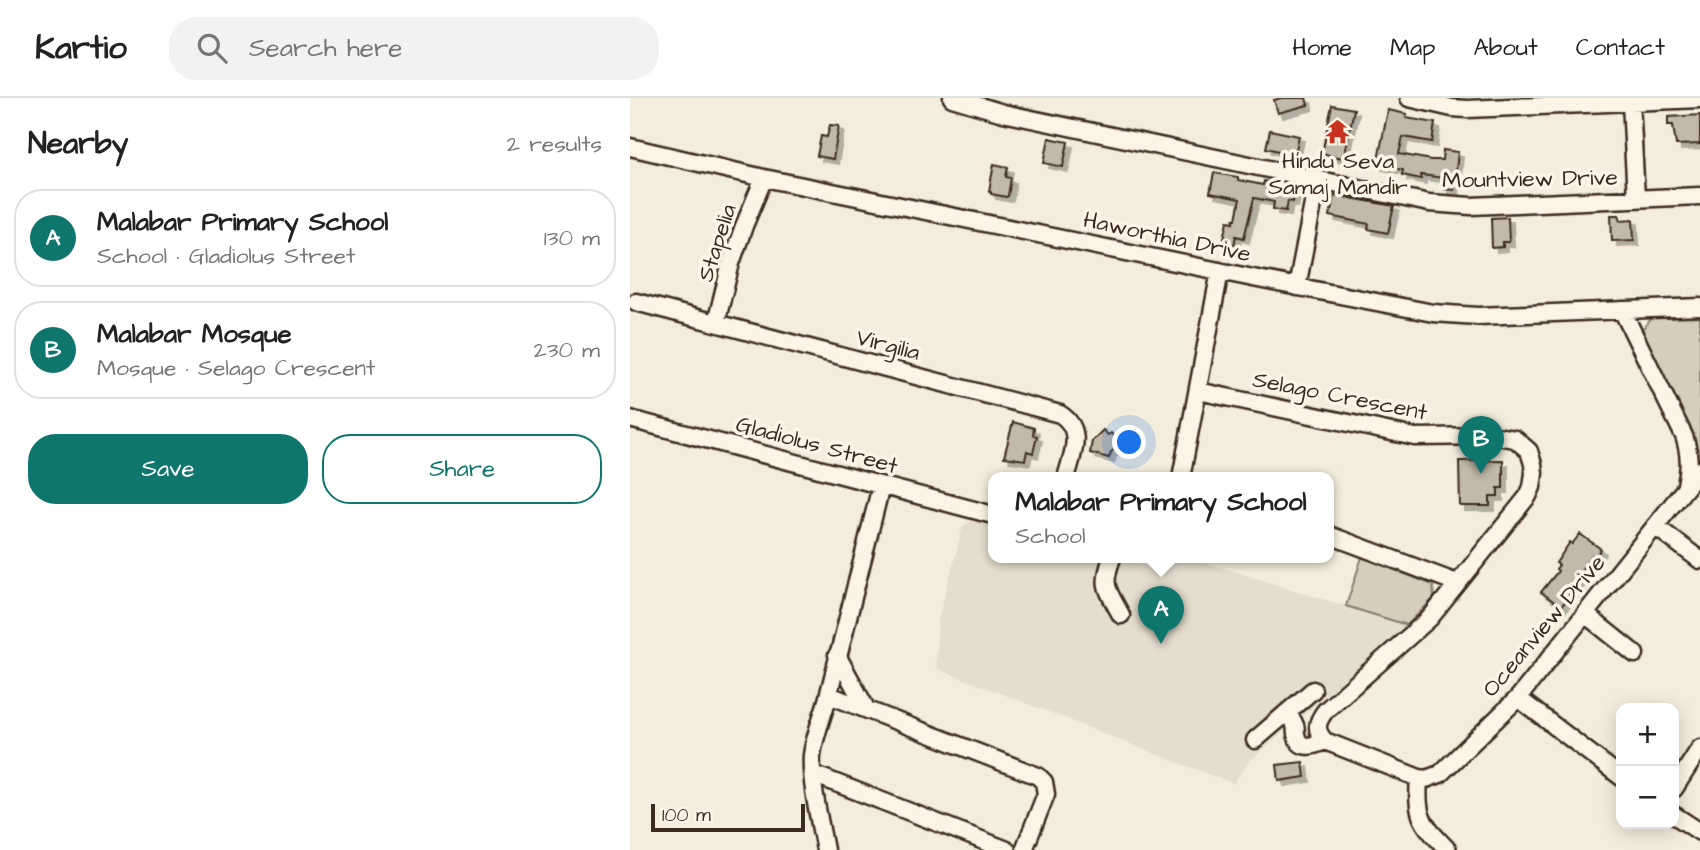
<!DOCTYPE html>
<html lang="en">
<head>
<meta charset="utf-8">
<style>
  :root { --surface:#fff; --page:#f2f2f2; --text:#222; --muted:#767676; --line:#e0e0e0; --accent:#0f766e }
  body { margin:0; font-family:"Architects Daughter",sans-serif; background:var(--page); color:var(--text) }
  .controls { position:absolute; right:21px; bottom:21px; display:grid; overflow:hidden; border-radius:14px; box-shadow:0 4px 18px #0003 }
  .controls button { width:63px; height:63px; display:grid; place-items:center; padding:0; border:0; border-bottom:2px solid var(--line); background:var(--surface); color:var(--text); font:35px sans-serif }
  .scale { position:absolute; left:21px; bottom:18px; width:154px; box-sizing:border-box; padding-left:7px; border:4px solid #3b2a1e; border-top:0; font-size:19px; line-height:24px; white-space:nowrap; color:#3b2a1e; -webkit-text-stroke:5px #fcf5e5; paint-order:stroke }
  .you { position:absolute; left:500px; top:345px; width:24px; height:24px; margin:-18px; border:5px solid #fff; border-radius:50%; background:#1a73e8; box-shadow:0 0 0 10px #1a73e833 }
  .badge { display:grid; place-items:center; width:46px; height:46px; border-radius:50%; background:var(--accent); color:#fff; font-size:23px; font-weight:700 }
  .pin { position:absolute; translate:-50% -58px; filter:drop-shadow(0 2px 4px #0008) }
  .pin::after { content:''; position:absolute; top:37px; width:24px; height:21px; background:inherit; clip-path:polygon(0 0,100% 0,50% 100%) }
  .popup { position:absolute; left:358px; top:374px; width:346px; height:91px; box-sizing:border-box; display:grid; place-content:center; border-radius:14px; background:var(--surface); filter:drop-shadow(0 2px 5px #0005); font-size:23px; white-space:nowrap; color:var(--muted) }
  .popup b { font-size:26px; color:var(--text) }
  .popup::after { content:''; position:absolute; left:50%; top:100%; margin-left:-14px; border:14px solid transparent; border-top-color:var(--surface) }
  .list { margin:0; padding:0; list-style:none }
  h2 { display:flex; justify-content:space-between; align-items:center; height:91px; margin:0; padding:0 28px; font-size:30px }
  h2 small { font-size:23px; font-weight:400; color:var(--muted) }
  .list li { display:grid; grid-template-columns:46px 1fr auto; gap:21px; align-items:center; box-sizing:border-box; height:98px; margin:0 14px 14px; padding:0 14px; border:2px solid var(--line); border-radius:28px }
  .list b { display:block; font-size:26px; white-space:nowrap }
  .list p { margin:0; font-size:23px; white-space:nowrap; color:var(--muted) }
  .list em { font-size:23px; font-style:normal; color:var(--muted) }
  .actions { display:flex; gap:14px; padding:21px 28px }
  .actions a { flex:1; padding:16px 0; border:2px solid var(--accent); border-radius:28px; text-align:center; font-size:24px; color:var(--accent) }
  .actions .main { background:var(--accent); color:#fff }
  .icon { flex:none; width:38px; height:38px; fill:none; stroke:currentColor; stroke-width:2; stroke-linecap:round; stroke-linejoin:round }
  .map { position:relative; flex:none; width:1070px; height:752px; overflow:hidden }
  header { display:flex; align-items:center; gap:42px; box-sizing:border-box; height:98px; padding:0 35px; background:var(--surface); border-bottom:2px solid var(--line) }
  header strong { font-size:33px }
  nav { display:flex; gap:38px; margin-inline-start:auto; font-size:24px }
  .search { width:490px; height:63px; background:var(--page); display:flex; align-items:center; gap:18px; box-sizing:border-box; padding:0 24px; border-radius:28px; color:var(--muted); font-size:26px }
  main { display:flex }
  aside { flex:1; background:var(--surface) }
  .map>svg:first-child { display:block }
  .built { fill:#e5ddce }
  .green { fill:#d6cdbd; stroke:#887c6e; stroke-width:2 }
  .building { fill:#c3b9aa; stroke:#3b2a1e; stroke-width:2; filter:url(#shadow) }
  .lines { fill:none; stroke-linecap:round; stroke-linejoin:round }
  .minor-casing { stroke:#3b2a1e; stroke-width:21 }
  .minor { stroke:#fcf5e5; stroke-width:16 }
  .labels { text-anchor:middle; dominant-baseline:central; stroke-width:7; stroke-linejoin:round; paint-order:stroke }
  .poi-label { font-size:23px; fill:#3b2a1e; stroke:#fcf5e5 }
  .street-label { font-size:23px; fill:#3b2a1e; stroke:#fcf5e5 }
</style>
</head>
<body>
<header>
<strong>Kartio</strong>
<div class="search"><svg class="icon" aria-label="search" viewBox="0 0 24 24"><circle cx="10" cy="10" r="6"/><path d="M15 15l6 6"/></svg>Search here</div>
<nav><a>Home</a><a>Map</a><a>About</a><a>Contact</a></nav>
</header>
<main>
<aside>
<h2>Nearby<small>2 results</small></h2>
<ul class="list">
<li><span class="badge">A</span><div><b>Malabar Primary School</b><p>School · Gladiolus Street</p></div><em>130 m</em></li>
<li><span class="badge">B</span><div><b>Malabar Mosque</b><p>Mosque · Selago Crescent</p></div><em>230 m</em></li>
</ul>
<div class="actions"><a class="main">Save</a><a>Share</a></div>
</aside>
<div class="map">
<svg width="1070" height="752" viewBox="0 0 1070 752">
  <defs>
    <filter id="shadow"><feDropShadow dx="5" dy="5" stdDeviation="0" flood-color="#0004"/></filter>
  </defs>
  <rect width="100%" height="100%" fill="#f4eddd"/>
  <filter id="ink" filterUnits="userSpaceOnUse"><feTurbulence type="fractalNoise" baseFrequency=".0143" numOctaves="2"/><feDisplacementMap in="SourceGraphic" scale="14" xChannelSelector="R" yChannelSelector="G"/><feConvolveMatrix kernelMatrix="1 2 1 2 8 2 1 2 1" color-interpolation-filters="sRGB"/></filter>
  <g filter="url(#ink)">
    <!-- built -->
    <path class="built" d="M343,422L363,427V460H490L521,468L534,460H561L777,527L618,665L603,686L308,571L306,565L308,522L333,428Z"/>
    <!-- green -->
    <path class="green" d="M1070,219V367L1063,376L1065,353L1015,238L1014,230L1022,220Z
      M732,459L803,487L804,500L777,527L716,508Z"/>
    <!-- building -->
    <path class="building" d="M651,0H676L678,7L648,15L644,2Z
      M702,7L724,11L714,60L702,58L692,55Z
      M758,12L777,16L776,20L805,25L802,44L773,39L769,56L801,62H812L813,52L828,54L824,92L813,91L814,80L791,77V81L772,77L773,72L747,67Z
      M1070,17V46L1046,47L1043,27H1038V19Z
      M200,27L209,28L203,61L187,58L191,38L197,39Z
      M640,32L669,38L665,57L636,50Z
      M419,40L438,44L433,69L414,65Z
      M364,66L378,69L376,79L381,80L378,98L376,99L361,96V94L359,93Z
      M584,75L608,79V82L633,87L634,83L644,84V87L666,91L663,104L658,103L656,113L643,111L644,104L624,100L614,140L606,138L604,147L593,145L598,123L604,124V121H606L610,101L580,95Z
      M704,97L764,108L758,135L738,131L739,126L700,118Z
      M981,117H989L991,122L1003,121L1004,142L982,143Z
      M878,119L879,144H873V149L862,150L861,120Z
      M383,324L404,330L403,337L407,338L403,355L397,353L395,362L374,359Z
      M473,332L478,337L481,335L491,346L481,354L479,360L460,355L462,343Z
      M873,362V390H868V398H860V408H830L829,363Z
      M950,436L971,451L965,459L962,457L952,471L956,474L931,509L911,494L928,473L926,471L929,467L926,465L940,444L942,446Z
      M673,664L675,679L649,683L647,667Z"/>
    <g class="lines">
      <defs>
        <path id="minor" d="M322,0L373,15L799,105L841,108L1070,98
          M779,0L822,10L837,11L1070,1
          M1001,4L1006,101
          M0,49L134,80L628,181L803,215L848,218L1070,209
          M667,189L688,80
          M6,204L430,316C455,332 442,357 436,380
          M992,212L1054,338C1060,356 1060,370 1056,387
          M86,225L101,165L114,128L134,80
          M568,293L785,339L866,338L885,341L899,353L903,366L904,375L902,389L898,398L800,520L696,612C687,623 684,632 695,643L789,680L796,681L810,676L888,600L1070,372
          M0,321L363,417
          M551,380L590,173
          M1025,428L1070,462
          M699,437L827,485
          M482,460C471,489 478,492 491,517
          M955,516L1005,556
          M207,557L237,612
          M199,597L408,678L414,684L416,696L394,752
          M888,600L991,679
          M656,615C659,618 662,621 664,625C667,630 665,630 666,636C669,653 683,648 695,643
          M625,642L683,592
          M183,676L377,752
          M789,680C786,720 791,724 818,752
          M1044,691L1070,650
          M1044,717L1070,734
          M195,752C190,725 180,683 182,657C185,635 194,616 199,595C216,526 233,457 251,388"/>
      </defs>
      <!-- minor casing -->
      <use href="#minor" class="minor-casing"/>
      <!-- minor -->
      <use href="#minor" class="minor"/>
    </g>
  </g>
  <!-- icons -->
  <defs>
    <symbol id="temple-bare" viewBox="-9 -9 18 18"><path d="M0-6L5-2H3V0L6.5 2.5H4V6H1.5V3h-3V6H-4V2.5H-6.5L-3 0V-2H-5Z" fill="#c8321e" stroke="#fcf5e5" stroke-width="2.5" paint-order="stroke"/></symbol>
  </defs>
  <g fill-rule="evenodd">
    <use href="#temple-bare" x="690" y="16" width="35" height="35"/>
  </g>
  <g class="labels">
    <!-- poi labels -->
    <g class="poi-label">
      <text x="708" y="63">Hindu Seva<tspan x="708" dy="26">Samaj Mandir</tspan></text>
    </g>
    <!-- street labels -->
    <g class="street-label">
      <text transform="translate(900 81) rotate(-1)">Mountview Drive</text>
      <text transform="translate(537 139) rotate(12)">Haworthia Drive</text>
      <text transform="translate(87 145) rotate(-72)">Stapelia</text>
      <text transform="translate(258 247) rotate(15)">Virgilia</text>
      <text transform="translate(710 298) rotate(11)">Selago Crescent</text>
      <text transform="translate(187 347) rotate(15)">Gladiolus Street</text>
      <text transform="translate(914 528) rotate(-50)">Oceanview Drive</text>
    </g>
  </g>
</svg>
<div class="controls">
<button>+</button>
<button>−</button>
</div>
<div class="scale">100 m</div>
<div class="you"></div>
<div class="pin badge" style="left:531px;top:546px">A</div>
<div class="popup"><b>Malabar Primary School</b>School</div>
<div class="pin badge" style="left:851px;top:376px">B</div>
</div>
</main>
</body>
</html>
